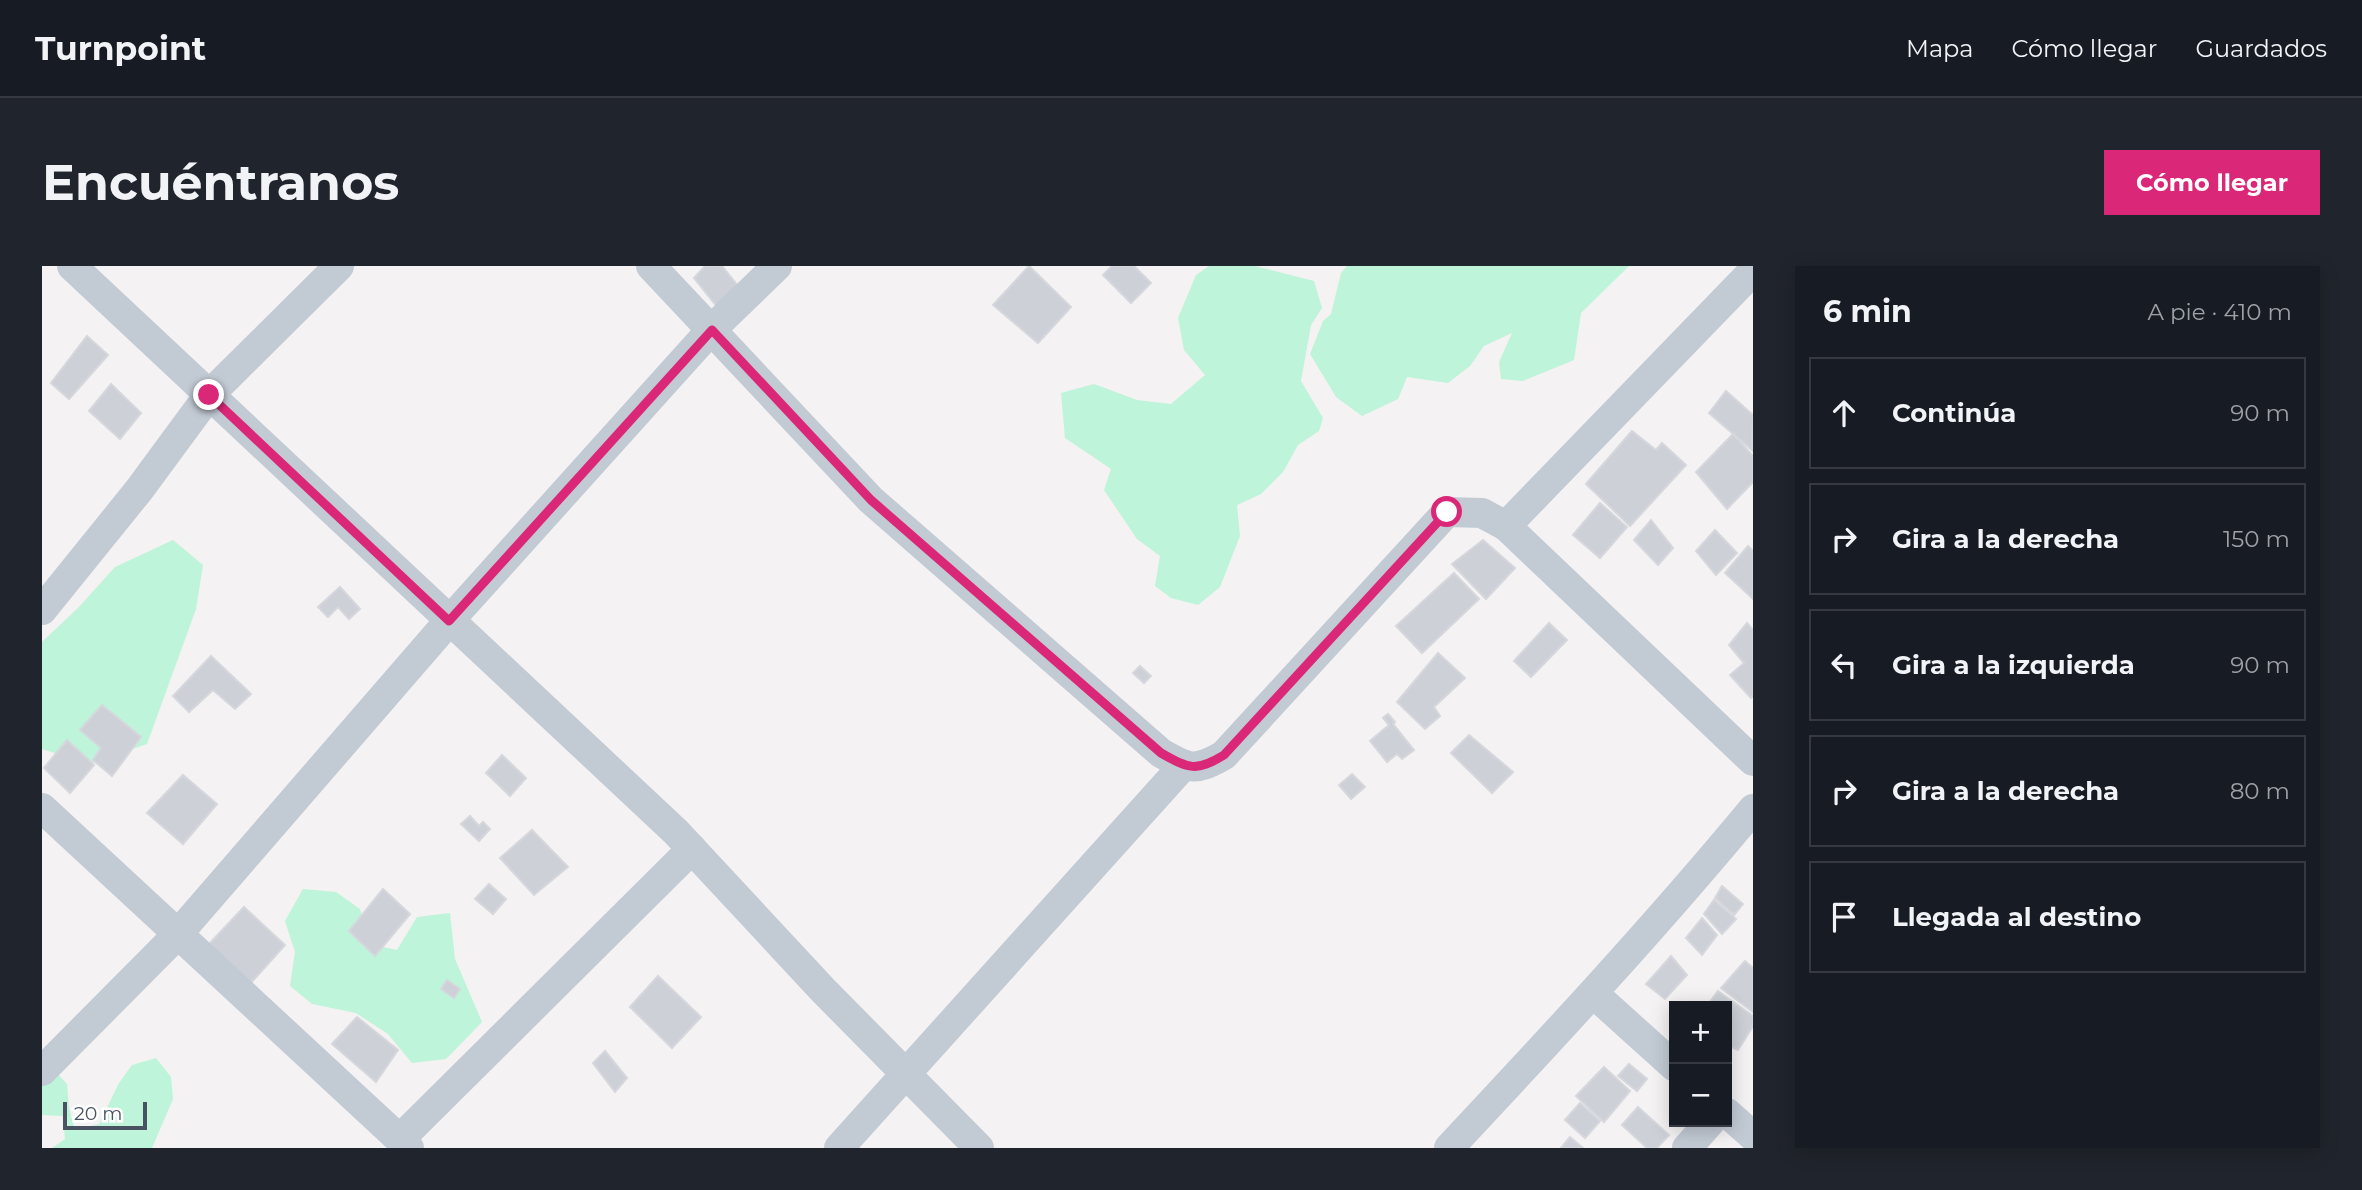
<!DOCTYPE html>
<html lang="es">
<head>
<meta charset="utf-8">
<style>
  body { margin:0; font-family:Montserrat,sans-serif; background:#20242c; color:#f1f3f6 }
  .controls { position:absolute; right:21px; bottom:21px; display:grid; overflow:hidden; border-radius:0px; box-shadow:0 4px 18px #0003 }
  .controls button { width:63px; height:63px; display:grid; place-items:center; padding:0; border:0; border-bottom:2px solid #363941; background:#171b24; color:#f1f3f6; font:35px sans-serif }
  .scale { position:absolute; left:21px; bottom:18px; width:84px; box-sizing:border-box; padding-left:7px; border:4px solid #485261; border-top:0; font-size:19px; line-height:24px; white-space:nowrap; color:#485261; -webkit-text-stroke:5px #fff; paint-order:stroke }
  .stop { position:absolute; width:21px; height:21px; margin:-16px; border:5px solid #db2777; border-radius:50%; background:#fff }
  .stop.end { background:#db2777; border-color:#fff; box-shadow:0 2px 7px #0008 }
  .list { margin:0; padding:0; list-style:none }
  h2 { display:flex; justify-content:space-between; align-items:center; height:91px; margin:0; padding:0 28px; font-size:30px }
  h2 small { font-size:23px; font-weight:400; color:#9ea1a6 }
  .list li { display:grid; grid-template-columns:46px 1fr auto; gap:21px; align-items:center; box-sizing:border-box; height:112px; margin:0 14px 14px; padding:0 14px; border:2px solid #363941; border-radius:0px }
  .list b { display:block; font-size:26px; white-space:nowrap }
  .list em { font-size:23px; font-style:normal; color:#9ea1a6 }
  .icon { flex:none; width:38px; height:38px; fill:none; stroke:currentColor; stroke-width:2; stroke-linecap:round; stroke-linejoin:round }
  .map { position:relative; flex:none; width:1711px; height:882px; overflow:hidden; border-radius:0px }
  header { display:flex; align-items:center; gap:42px; box-sizing:border-box; height:98px; padding:0 35px; background:#171b24; border-bottom:2px solid #363941 }
  header strong { font-size:33px }
  nav { display:flex; gap:38px; margin-inline-start:auto; font-size:24px }
  .intro { display:flex; align-items:center; justify-content:space-between; box-sizing:border-box; height:168px; padding:0 42px }
  h1 { margin:0; font-size:49px }
  .button { padding:18px 32px; border-radius:0px; background:#db2777; color:#fff; font-size:24px; font-weight:700 }
  main { display:flex; gap:42px; padding:0 42px }
  aside { flex:1; background:#171b24; border-radius:0px; box-shadow:0 4px 18px #0003 }
  .map>svg:first-child { display:block }
</style>
</head>
<body>
<header>
<strong>Turnpoint</strong>
<nav><a>Mapa</a><a>Cómo llegar</a><a>Guardados</a></nav>
</header>
<div class="intro"><h1>Encuéntranos</h1><a class="button">Cómo llegar</a></div>
<main>
<div class="map">
<svg width="1711" height="882" viewBox="0 0 1711 882">
  <rect width="100%" height="100%" fill="#f4f2f2"/>
  <!-- green -->
  <g fill="#bef4d9">
    <polygon points="1167,0 1213,0 1272,15 1280,42 1269,59 1259,115 1281,152 1277,165 1256,179 1241,206 1219,228 1195,239 1198,270 1178,321 1156,339 1129,332 1113,320 1118,290 1095,273 1062,224 1069,203 1023,172 1019,127 1052,118 1095,134 1129,138 1163,109 1142,84 1136,52 1154,9"/>
    <polygon points="1305,0 1587,0 1539,47 1532,94 1481,115 1459,113 1457,96 1470,67 1442,80 1428,100 1406,117 1365,111 1356,133 1320,150 1294,131 1268,88 1281,55 1289,48 1299,7"/>
    <polygon points="131,274 161,299 154,343 105,478 47,498 0,483 0,376 37,341 73,301"/>
    <polygon points="261,623 294,626 318,643 328,678 355,684 375,651 408,647 413,693 440,756 404,793 370,797 346,768 314,747 270,738 248,720 253,686 243,655"/>
    <polygon points="0,791 25,818 27,841 33,864 57,858 77,817 90,799 114,792 129,811 131,833 110,882 10,882 23,873 21,850 0,849"/>
  </g>
  <!-- building -->
  <g fill="#cdd0d6" stroke="#d5d7dd" stroke-width="2">
    <polygon points="663,0 680,0 696,20 676,42 652,12"/>
    <polygon points="987,0 1029,41 996,77 951,39"/>
    <polygon points="1070,0 1092,0 1109,17 1089,37 1061,9"/>
    <polygon points="45,70 66,89 27,133 9,117"/>
    <polygon points="69,118 99,147 78,173 47,145"/>
    <polygon points="1684,125 1711,149 1710,184 1667,147"/>
    <polygon points="1590,165 1614,184 1620,177 1644,199 1588,260 1544,218"/>
    <polygon points="1691,168 1711,190 1711,216 1685,243 1654,206"/>
    <polygon points="1558,237 1585,261 1558,292 1531,269"/>
    <polygon points="1609,254 1631,282 1616,299 1592,274"/>
    <polygon points="1673,264 1695,287 1674,309 1654,285"/>
    <polygon points="1441,274 1473,302 1444,333 1410,298"/>
    <polygon points="1706,280 1711,285 1711,333 1683,307"/>
    <polygon points="1412,307 1437,333 1380,387 1354,360"/>
    <polygon points="298,321 318,343 307,353 296,341 286,351 276,341"/>
    <polygon points="1507,357 1525,374 1489,411 1472,395"/>
    <polygon points="1705,357 1711,364 1711,430 1709,432 1688,409 1702,397 1687,379"/>
    <polygon points="1396,387 1423,412 1392,441 1398,450 1383,463 1355,436"/>
    <polygon points="169,390 209,428 193,443 171,424 147,446 131,430"/>
    <polygon points="1098,400 1109,410 1102,417 1091,407"/>
    <polygon points="60,439 99,471 70,510 51,494 59,482 38,464"/>
    <polygon points="1346,448 1353,456 1351,458 1372,484 1360,493 1355,488 1345,496 1328,475 1347,459 1341,452"/>
    <polygon points="1427,469 1471,506 1450,527 1409,487"/>
    <polygon points="25,474 52,499 28,527 2,502"/>
    <polygon points="460,489 484,512 468,530 444,507"/>
    <polygon points="1310,508 1323,521 1309,533 1297,519"/>
    <polygon points="141,509 175,538 141,578 105,547"/>
    <polygon points="428,550 437,560 441,556 448,563 437,575 419,558"/>
    <polygon points="490,564 526,601 492,629 458,592"/>
    <polygon points="447,618 464,633 451,648 433,633"/>
    <polygon points="1680,620 1701,638 1692,649 1673,632"/>
    <polygon points="341,623 368,648 333,690 307,665"/>
    <polygon points="1672,634 1694,653 1680,668 1662,648"/>
    <polygon points="202,641 243,679 208,718 166,679"/>
    <polygon points="1660,652 1675,669 1660,689 1644,672"/>
    <polygon points="1629,690 1645,709 1623,733 1604,718"/>
    <polygon points="1703,695 1711,702 1711,746 1679,722"/>
    <polygon points="616,710 659,751 630,782 588,741"/>
    <polygon points="405,714 418,723 412,732 399,723"/>
    <polygon points="1676,725 1711,750 1711,760 1696,784 1685,779 1685,740 1665,740"/>
    <polygon points="315,751 356,784 334,816 290,778"/>
    <polygon points="563,785 585,812 573,826 551,797"/>
    <polygon points="1587,798 1605,813 1595,825 1576,810"/>
    <polygon points="1562,801 1588,825 1562,856 1534,830"/>
    <polygon points="1538,837 1558,855 1543,872 1523,854"/>
    <polygon points="1596,841 1627,869 1615,882 1605,882 1580,859"/>
    <polygon points="1528,871 1541,882 1519,882"/>
  </g>
  <g fill="none" stroke-linecap="round" stroke-linejoin="round">
    <!-- minor -->
    <g stroke="#c2cad4" stroke-width="30">
      <polyline points="30,0 634,566 781,724 937,882"/>
      <path d="M 609,0 L 829,234 L 1119,487 C 1147,503 1153,506 1182,489 L 1405,246 L 1440,247 L 1464,260 L 1711,495"/>
      <polyline points="1464,260 1711,5"/>
      <polyline points="0,344 97,224 167,129 297,0"/>
      <polyline points="0,542 367,882"/>
      <polyline points="1552,728 1632,800"/>
      <polyline points="0,805 135,669 407,355 670,63 735,0"/>
      <polyline points="1685,847 1711,870"/>
      <polyline points="358,873 650,583"/>
      <polyline points="797,882 1141,500"/>
      <path d="M 1407,882 C 1511,771 1614,660 1711,543"/>
      <polyline points="1645,882 1668,856"/>
    </g>
  </g>
  <g fill="none" stroke-linecap="round" stroke-linejoin="round">
    <!-- route -->
    <path stroke="#db2777" stroke-width="9" d="M 167,129 L 407,355 L 670,64 L 829,234 L 1119,487 C 1147,503 1154,506 1182,489 L 1405,246"/>
  </g>
</svg>
<div class="controls">
<button>+</button>
<button>−</button>
</div>
<div class="scale">20 m</div>
<div class="stop" style="left:1405px;top:246px"></div>
<div class="stop end" style="left:167px;top:129px"></div>
</div>
<aside>
<h2>6 min<small>A pie · 410 m</small></h2>
<ul class="list">
<li><svg class="icon" aria-label="ahead" viewBox="0 0 24 24"><path d="M12 20V5M6 11l6-6 6 6"/></svg><div><b>Continúa</b></div><em>90 m</em></li>
<li><svg class="icon" aria-label="right" viewBox="0 0 24 24"><path d="M7 20v-9h11M14 6l5 5-5 5"/></svg><div><b>Gira a la derecha</b></div><em>150 m</em></li>
<li><svg class="icon" aria-label="left" viewBox="0 0 24 24"><path d="M17 20v-9H6M10 6l-5 5 5 5"/></svg><div><b>Gira a la izquierda</b></div><em>90 m</em></li>
<li><svg class="icon" aria-label="right" viewBox="0 0 24 24"><path d="M7 20v-9h11M14 6l5 5-5 5"/></svg><div><b>Gira a la derecha</b></div><em>80 m</em></li>
<li><svg class="icon" aria-label="arrive" viewBox="0 0 24 24"><path d="M6 21V4h12l-3 4 3 4H6"/></svg><div><b>Llegada al destino</b></div></li>
</ul>
</aside>
</main>
</body>
</html>
